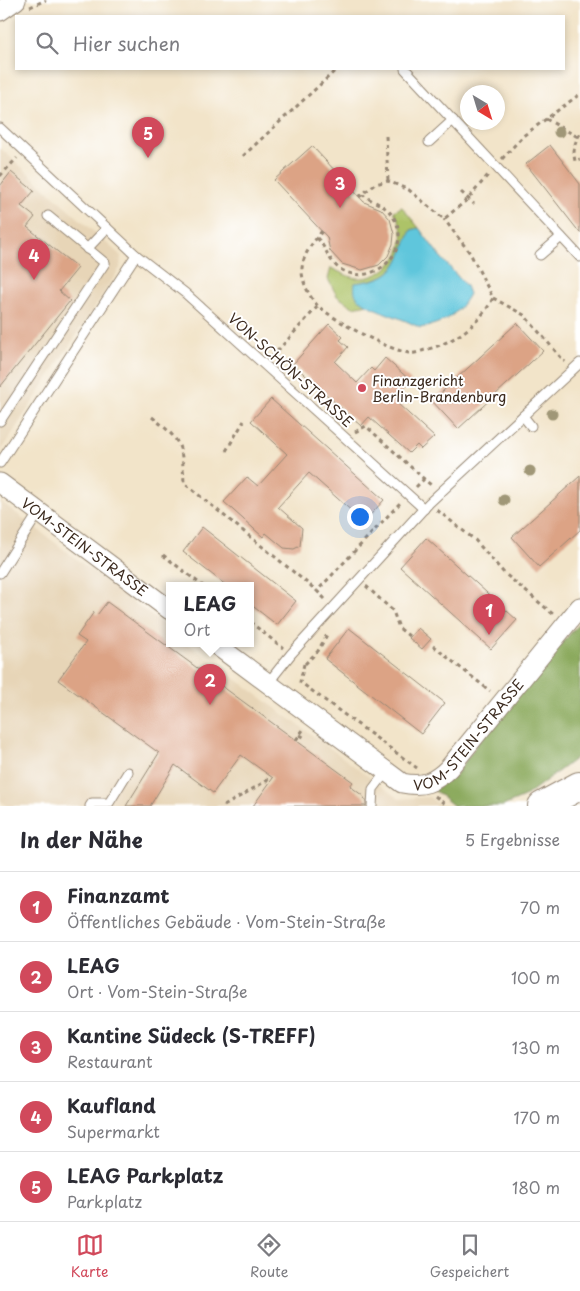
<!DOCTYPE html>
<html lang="de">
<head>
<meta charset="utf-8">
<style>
  body { margin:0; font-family:"Playpen Sans",sans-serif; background:#f2f2f3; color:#2b2b33 }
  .compass { position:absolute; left:460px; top:85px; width:45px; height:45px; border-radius:50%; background:#fff; box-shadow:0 2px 8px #0003; rotate:142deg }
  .you { position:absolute; left:359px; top:516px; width:18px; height:18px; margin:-12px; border:4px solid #fff; border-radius:50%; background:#1a73e8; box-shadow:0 0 0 8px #1a73e833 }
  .badge { display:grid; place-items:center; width:32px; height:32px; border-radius:50%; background:#d1495b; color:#fff; font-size:16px; font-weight:700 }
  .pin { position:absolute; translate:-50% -41px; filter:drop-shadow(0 1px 2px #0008) }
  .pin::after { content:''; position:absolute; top:26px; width:18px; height:15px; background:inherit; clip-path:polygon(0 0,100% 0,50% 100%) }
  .popup { position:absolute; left:166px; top:582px; width:88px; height:65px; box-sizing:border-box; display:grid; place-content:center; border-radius:0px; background:#fff; filter:drop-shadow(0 1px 4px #0005); font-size:16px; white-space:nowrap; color:#7c7c81 }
  .popup b { font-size:19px; color:#2b2b33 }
  .popup::after { content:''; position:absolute; left:50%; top:100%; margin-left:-10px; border:10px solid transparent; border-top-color:#fff }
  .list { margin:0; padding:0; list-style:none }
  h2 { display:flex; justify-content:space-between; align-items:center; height:65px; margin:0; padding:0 20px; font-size:21px }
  h2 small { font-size:16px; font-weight:400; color:#7c7c81 }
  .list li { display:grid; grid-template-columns:32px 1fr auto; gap:15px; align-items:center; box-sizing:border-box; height:70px; padding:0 20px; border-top:1px solid #e1e1e2 }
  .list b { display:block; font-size:19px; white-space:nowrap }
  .list p { margin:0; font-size:16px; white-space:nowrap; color:#7c7c81 }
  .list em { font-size:16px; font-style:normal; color:#7c7c81 }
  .icon { flex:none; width:28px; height:28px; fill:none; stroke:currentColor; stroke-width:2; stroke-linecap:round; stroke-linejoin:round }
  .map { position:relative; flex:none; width:580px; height:806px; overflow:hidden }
  .search { position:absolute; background:#fff; box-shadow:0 2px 8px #0003; left:15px; right:15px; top:15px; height:55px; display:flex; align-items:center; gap:12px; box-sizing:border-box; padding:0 18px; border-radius:0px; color:#7c7c81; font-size:19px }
  .sheet { height:415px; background:#fff }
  nav { display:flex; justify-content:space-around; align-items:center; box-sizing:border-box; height:70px; border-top:1px solid #e1e1e2; background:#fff; font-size:14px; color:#7c7c81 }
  nav a { display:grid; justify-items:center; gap:2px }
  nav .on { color:#d1495b }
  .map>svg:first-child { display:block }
</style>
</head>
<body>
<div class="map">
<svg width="580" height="806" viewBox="0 0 580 806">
  <rect width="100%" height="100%" fill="#fff"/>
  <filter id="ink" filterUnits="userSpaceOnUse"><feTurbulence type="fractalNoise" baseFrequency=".02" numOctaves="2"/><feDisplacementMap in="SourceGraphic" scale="10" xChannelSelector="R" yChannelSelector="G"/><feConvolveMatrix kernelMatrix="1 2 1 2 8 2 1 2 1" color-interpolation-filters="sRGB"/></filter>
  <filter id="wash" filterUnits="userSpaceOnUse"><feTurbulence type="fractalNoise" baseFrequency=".0096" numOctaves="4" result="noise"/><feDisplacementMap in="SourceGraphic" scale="20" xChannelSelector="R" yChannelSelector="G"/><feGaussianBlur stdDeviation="1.12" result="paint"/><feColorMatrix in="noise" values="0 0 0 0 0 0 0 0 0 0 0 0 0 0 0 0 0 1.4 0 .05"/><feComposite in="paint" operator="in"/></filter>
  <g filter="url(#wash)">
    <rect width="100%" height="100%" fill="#f2e4c9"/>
    <!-- built -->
    <g fill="#e7d5b7">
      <polygon points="0,148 121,256 120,268 0,452"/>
      <polygon points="0,501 170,630 170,644 188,644 399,799 429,797 441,806 7,806 0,800"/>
    </g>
    <!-- green -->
    <path fill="#adc367" stroke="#747642" d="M 402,207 L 419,228 L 411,230 C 396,266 398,277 355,283 L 359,299 L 368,304 L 353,307 L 337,296 L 328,279 L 331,268 C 338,271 348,277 356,278 C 378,280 400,262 402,240 C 404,229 398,220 394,211 Z"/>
    <!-- forest -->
    <polygon fill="#8aa95c" stroke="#626a3d" points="580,622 580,755 524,797 503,806 454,806 434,790 456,775 479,741"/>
    <!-- water -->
    <path fill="#5fc6dc" stroke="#4d787d" d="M 419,228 L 439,255 L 466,286 L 469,294 C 457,316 444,323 420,328 C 402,317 376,312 360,300 C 354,296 354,289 355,283 C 398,278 396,265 411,230 Z"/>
    <g id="blocks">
      <!-- building -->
      <g fill="#dca385">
        <polygon points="550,145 580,184 580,233 526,164"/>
        <polygon points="312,146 364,202 381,209 390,219 394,234 393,244 388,256 379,265 362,270 342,264 330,251 327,237 274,180"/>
        <polygon points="11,172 34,191 21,206 35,217 27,227 78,268 59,291 70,301 0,387 0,186"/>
        <polygon points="517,323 543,351 458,429 432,401"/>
        <polygon points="329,324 343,337 340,340 348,347 335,362 357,383 371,368 374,371 385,358 411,381 399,394 403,397 397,403 434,437 421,449 417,445 409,453 369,417 361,426 293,364"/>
        <polygon points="271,399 384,500 364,522 309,473 278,507 302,528 300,546 294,549 284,548 266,533 263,537 224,502 247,477 258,486 287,454 251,421"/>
        <polygon points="580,476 580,530 539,567 512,537"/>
        <polygon points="202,527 296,601 277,625 250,604 250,586 227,586 183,552"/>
        <polygon points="426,538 517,620 491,649 400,567"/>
        <polygon points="107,602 353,782 350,786 363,796 366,801 366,806 253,806 273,778 241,755 213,793 175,765 150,806 126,806 159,753 58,680 86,642 77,636 94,612 97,615"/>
        <polygon points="349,628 445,703 421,734 325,659"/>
        <polygon points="418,628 431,639 422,649 409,638"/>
      </g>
    </g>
  </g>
  <g filter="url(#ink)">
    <use href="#blocks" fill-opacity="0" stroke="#968774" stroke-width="1"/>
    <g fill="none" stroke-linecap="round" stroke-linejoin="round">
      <defs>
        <g id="service">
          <polyline points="405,69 580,257"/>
          <polyline points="0,128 136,255 185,293 424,509"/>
          <polyline points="429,142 453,120"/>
          <polyline points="87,249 107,228"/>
          <polyline points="540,255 561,237"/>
          <polyline points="523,416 531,426"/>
          <polyline points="0,421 105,263 48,216"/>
          <polyline points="0,463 136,255"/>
          <polyline points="0,573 39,512"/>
          <polyline points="268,683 291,654 429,503 580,363"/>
          <polyline points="90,806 92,803 109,803 128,772"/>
          <polyline points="372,806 373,789 386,772"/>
        </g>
        <g id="minor">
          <polyline points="0,11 16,0"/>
          <path id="s1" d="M 0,483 L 170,610"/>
          <path id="s2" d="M 215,644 L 402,783 C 423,787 434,783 449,768 L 580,607"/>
        </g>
        <polyline id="primary" points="542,806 579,786"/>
      </defs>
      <!-- service casing -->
      <use href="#service" stroke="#968774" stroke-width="11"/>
      <!-- minor casing -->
      <use href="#minor" stroke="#968774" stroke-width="21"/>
      <!-- primary casing -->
      <use href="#primary" stroke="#968774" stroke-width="30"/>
      <!-- path -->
      <g stroke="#968774" stroke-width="3" stroke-dasharray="4 4" stroke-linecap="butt">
        <polyline points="30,7 46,0"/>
        <polyline points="546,119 578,137"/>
        <path d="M 580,134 C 574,142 573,152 575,161 L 580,159"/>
        <polyline points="386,136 388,181"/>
        <polyline points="243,156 337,69"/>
        <polyline points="502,159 523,136 580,94"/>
        <polyline points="0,176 17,158"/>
        <polyline points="461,192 474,204"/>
        <polyline points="359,197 375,184 388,181 409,190 444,219 468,199 488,175"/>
        <path d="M 322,231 C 313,243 304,252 302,268 C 301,280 309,297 318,306 C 334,320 389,351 410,353 C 415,354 421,351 425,350 C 455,342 479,325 493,298 L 470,253 L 444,219"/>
        <path d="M 317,238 C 326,247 329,262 340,269 C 374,290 416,248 392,215 C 385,205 373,202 363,195"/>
        <polyline points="493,298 524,315 565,362"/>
        <polyline points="272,357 318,306"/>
        <path d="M 152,417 C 182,441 182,445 184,483 L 317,591"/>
        <polyline points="355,432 366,426 424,479"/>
        <polyline points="226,451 244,421"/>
        <polyline points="416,487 424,479 432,486"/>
        <polyline points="437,510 475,540 504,573 553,614"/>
        <polyline points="163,555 203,586"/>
        <polyline points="366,586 393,611 399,628 409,636"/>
        <polyline points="325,599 317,591 401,502"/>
        <polyline points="250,622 283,648"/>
        <polyline points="433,646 490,691"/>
        <polyline points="304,664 300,682 417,768"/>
        <polyline points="305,664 318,651 328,633"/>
        <polyline points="300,735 305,738"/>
        <polyline points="296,740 303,730"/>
        <polyline points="435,796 447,806"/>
        <polyline points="224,806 266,781 270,776"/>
      </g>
      <!-- service -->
      <use href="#service" stroke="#fff" stroke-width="9"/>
      <!-- minor -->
      <use href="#minor" stroke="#fff" stroke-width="19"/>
      <!-- primary -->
      <use href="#primary" stroke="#fff" stroke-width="28"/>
    </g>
    <!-- trees -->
    <g fill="#a09777">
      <circle cx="559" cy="132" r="5.5"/>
      <circle cx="552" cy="414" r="5.5"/>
      <circle cx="530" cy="471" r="5.5"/>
      <circle cx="504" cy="500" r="5.5"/>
    </g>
  </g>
  <!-- markers -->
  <circle fill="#d1495b" stroke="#fff" stroke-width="2" cx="362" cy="388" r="5"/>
  <g text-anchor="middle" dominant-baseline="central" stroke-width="4" stroke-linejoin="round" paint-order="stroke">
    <!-- street labels -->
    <g font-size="14" fill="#3b2a1e" stroke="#fff">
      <text transform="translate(291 370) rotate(42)">VON-SCHÖN-STRASSE</text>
      <text stroke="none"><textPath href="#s1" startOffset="106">VOM-STEIN-STRASSE</textPath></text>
      <text stroke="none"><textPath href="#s2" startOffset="321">VOM-STEIN-STRASSE</textPath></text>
    </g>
    <!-- poi labels -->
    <g font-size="14" fill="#3b2a1e" stroke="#fff" text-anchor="start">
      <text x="372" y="380">Finanzgericht<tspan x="372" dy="16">Berlin-Brandenburg</tspan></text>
    </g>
  </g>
</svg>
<svg class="compass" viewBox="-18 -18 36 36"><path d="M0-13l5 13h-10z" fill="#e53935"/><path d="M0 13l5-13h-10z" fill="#7c7c81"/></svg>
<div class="you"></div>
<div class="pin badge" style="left:489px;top:635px">1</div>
<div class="pin badge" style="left:210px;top:705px">2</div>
<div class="popup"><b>LEAG</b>Ort</div>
<div class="pin badge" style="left:340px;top:208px">3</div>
<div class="pin badge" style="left:34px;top:280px">4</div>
<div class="pin badge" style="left:148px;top:158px">5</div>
<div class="search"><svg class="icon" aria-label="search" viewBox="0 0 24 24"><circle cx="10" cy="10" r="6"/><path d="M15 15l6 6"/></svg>Hier suchen</div>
</div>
<section class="sheet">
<h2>In der Nähe<small>5 Ergebnisse</small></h2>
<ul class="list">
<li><span class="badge">1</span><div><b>Finanzamt</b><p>Öffentliches Gebäude · Vom-Stein-Straße</p></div><em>70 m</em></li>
<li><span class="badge">2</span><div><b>LEAG</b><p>Ort · Vom-Stein-Straße</p></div><em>100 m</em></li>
<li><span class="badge">3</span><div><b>Kantine Südeck (S-TREFF)</b><p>Restaurant</p></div><em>130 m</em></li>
<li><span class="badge">4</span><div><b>Kaufland</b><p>Supermarkt</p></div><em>170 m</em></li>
<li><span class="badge">5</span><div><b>LEAG Parkplatz</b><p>Parkplatz</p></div><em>180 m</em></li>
</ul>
</section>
<nav>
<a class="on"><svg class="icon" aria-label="map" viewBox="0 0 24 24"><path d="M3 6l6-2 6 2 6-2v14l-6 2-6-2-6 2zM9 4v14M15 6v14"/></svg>Karte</a>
<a><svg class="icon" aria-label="directions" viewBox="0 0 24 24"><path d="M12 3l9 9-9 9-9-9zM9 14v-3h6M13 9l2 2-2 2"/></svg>Route</a>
<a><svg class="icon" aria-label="saved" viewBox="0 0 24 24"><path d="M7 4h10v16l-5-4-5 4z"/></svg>Gespeichert</a>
</nav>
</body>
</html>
